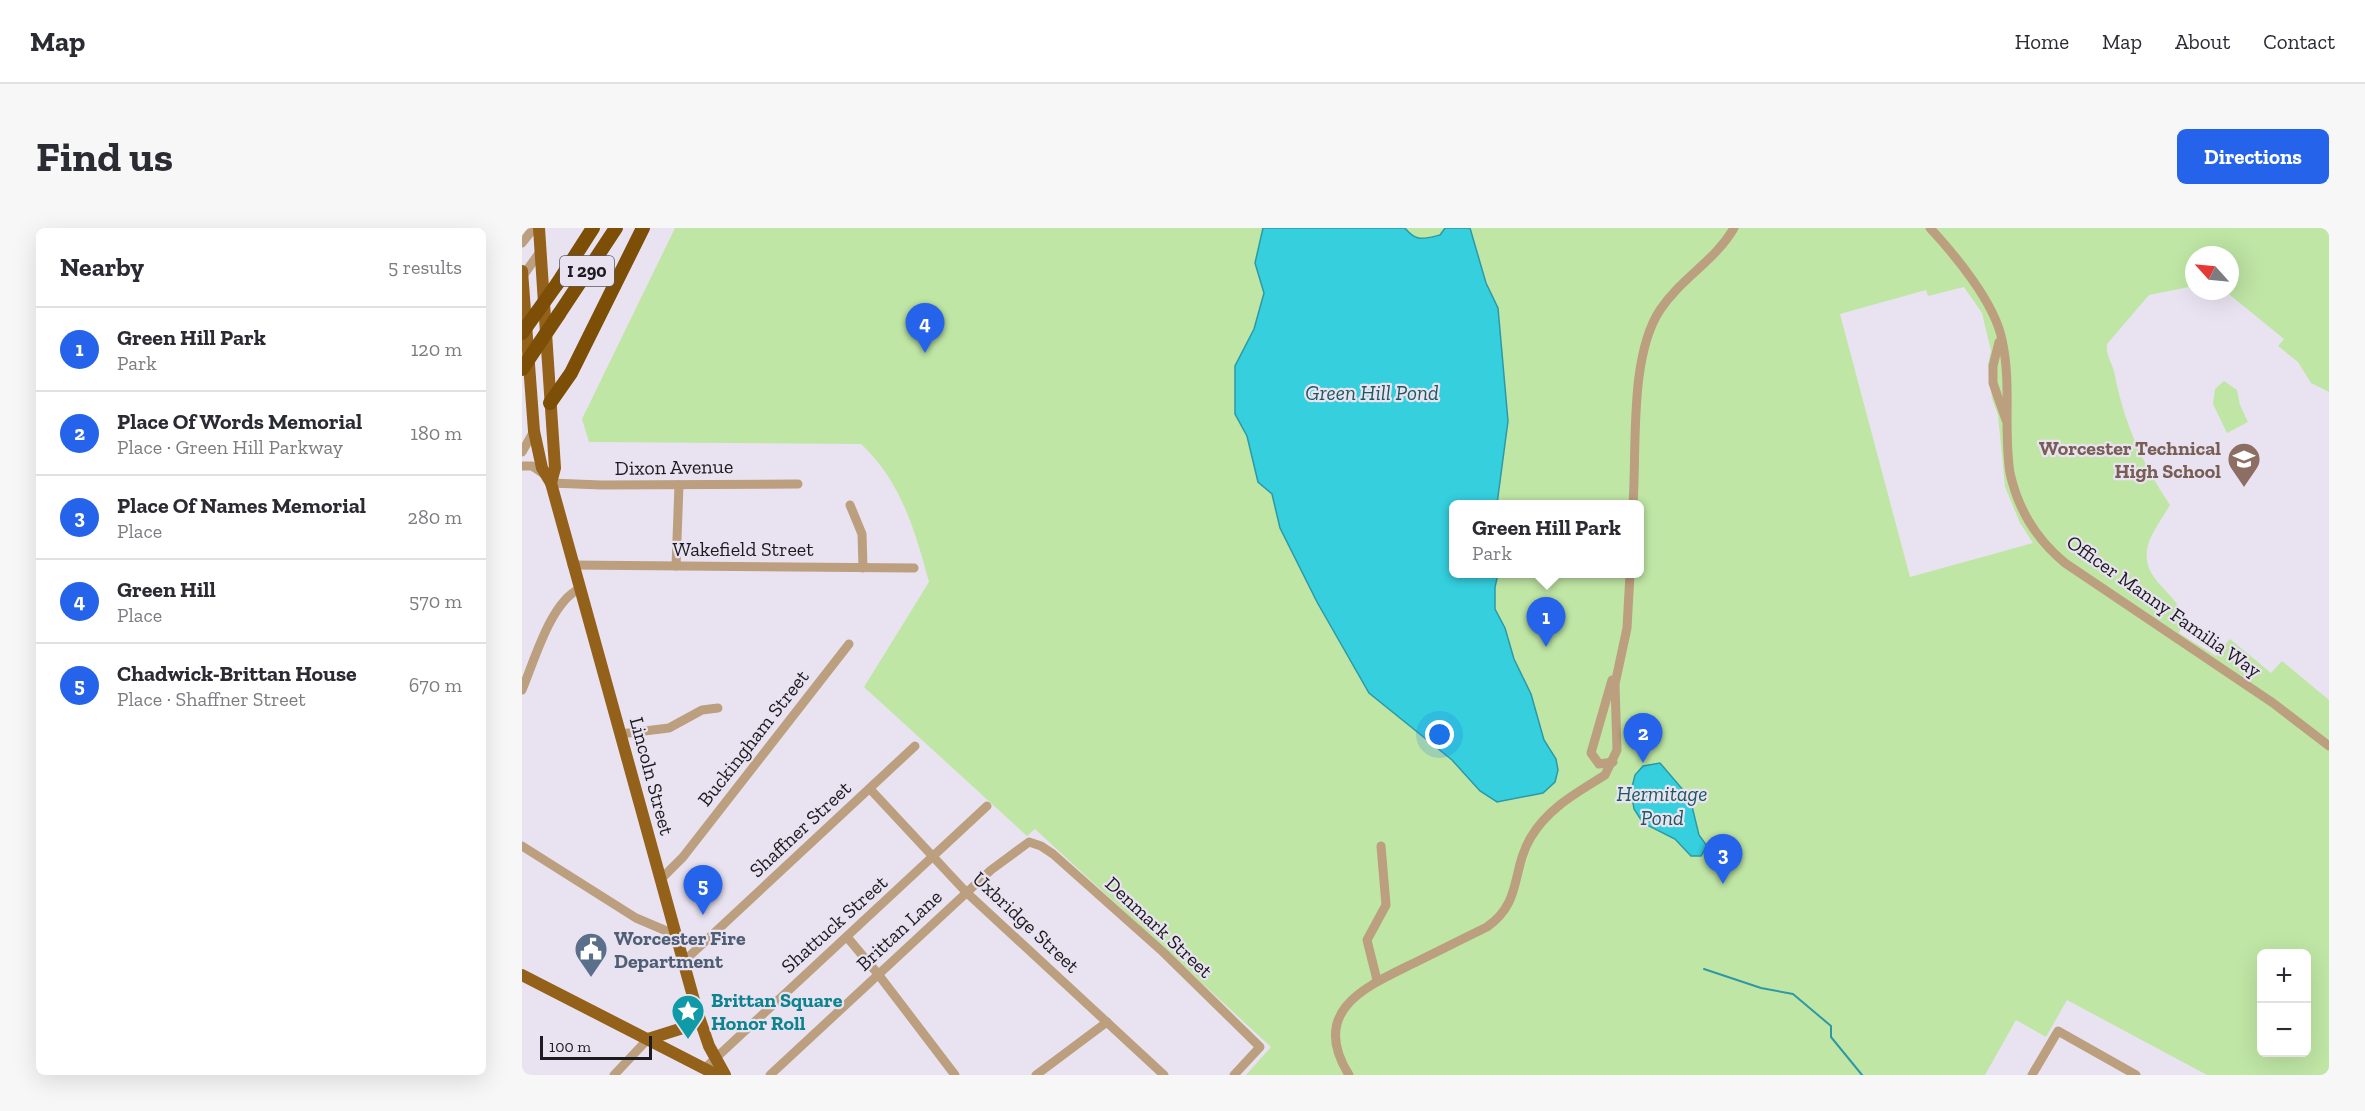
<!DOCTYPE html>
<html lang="en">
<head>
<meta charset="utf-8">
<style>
  body { margin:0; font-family:"Zilla Slab",serif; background:#f7f7f7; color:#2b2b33 }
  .controls { position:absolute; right:18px; bottom:18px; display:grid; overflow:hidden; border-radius:9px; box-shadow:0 6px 24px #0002 }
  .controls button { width:54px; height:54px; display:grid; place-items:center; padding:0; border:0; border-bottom:2px solid #e1e1e2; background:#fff; color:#2b2b33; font:30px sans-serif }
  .compass { position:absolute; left:1663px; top:18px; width:54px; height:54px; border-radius:50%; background:#fff; box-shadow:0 6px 24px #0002; rotate:297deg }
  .scale { position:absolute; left:18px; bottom:15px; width:112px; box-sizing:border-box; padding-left:6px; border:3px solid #1d1b1f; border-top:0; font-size:16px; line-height:21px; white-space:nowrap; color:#1d1b1f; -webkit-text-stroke:4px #e9e3f1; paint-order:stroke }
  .you { position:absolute; left:918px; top:507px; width:21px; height:21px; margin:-15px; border:4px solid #fff; border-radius:50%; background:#1a73e8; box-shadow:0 0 0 9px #1a73e833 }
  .badge { display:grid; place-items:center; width:39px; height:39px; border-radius:50%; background:#2563eb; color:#fff; font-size:20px; font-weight:700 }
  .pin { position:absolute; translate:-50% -50px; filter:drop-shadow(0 2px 3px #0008) }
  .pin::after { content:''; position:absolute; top:32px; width:21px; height:18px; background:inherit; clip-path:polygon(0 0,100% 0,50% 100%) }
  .popup { position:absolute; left:927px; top:272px; width:195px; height:78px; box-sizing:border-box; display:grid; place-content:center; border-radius:9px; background:#fff; filter:drop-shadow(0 2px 4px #0005); font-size:20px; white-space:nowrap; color:#7c7c81 }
  .popup b { font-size:22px; color:#2b2b33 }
  .popup::after { content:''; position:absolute; left:50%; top:100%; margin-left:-12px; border:12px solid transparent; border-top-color:#fff }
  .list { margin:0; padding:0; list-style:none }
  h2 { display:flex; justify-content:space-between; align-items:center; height:78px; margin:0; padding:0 24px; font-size:26px }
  h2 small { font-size:20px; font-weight:400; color:#7c7c81 }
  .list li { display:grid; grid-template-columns:39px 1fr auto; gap:18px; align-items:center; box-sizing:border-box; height:84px; padding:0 24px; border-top:2px solid #e1e1e2 }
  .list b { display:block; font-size:22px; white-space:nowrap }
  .list p { margin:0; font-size:20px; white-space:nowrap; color:#7c7c81 }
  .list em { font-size:20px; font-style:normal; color:#7c7c81 }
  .map { position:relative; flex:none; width:1807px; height:847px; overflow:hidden; border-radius:9px }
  header { display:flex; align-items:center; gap:36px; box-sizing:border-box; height:84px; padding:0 30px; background:#fff; border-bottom:2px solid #e1e1e2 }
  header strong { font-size:28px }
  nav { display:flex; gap:33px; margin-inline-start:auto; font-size:21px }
  .intro { display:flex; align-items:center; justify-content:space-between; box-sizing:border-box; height:144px; padding:0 36px }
  h1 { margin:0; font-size:42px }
  .button { padding:15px 27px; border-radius:9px; background:#2563eb; color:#fff; font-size:21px; font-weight:700 }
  main { display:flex; gap:36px; padding:0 36px }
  aside { flex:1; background:#fff; border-radius:9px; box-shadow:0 6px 24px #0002 }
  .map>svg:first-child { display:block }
</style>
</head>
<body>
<header>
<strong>Map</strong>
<nav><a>Home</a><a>Map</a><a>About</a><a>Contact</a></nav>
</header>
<div class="intro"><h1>Find us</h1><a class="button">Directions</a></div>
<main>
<aside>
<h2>Nearby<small>5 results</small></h2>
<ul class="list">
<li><span class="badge">1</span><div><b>Green Hill Park</b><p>Park</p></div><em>120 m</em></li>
<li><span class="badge">2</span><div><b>Place Of Words Memorial</b><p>Place · Green Hill Parkway</p></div><em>180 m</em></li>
<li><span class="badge">3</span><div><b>Place Of Names Memorial</b><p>Place</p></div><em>280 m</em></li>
<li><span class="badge">4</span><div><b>Green Hill</b><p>Place</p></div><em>570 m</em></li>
<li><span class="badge">5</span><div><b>Chadwick-Brittan House</b><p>Place · Shaffner Street</p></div><em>670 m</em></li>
</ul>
</aside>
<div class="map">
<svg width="1807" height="847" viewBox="0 0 1807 847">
  <rect width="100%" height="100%" fill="#e9e3f1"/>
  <!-- green -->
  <g fill="#bfe6a5" fill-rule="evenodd">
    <path d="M 153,0 L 1807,0 L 1807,164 L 1789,155 L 1776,134 L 1756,118 L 1762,111 L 1703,63 L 1708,63 L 1708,27 L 1672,27 L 1672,58 L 1627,67 L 1585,116 C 1584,128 1589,133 1592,143 C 1602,195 1619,233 1648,277 C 1641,289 1632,301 1627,314 C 1612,359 1674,366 1657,405 L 1694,428 L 1708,411 L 1749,445 L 1760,433 L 1807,472 L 1807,847 L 1685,847 L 1545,772 L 1524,809 L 1494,792 L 1463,847 L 724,847 L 749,819 L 513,601 L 505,608 L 342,459 L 407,354 C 393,303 379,253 339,216 L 67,214 L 60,191 ZM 1442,59 L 1460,85 L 1469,123 L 1466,136 L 1470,171 L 1476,187 L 1483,259 L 1498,295 L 1511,315 L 1388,349 L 1318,86 L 1404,62 L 1406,68 ZM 931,276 L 1117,276 L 1117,346 L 931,346 ZM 1740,726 L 1784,726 L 1784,824 L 1740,824 Z"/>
    <polygon points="1702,153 1715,162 1718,177 1726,194 1705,205 1691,176 1693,161"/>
  </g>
  <!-- water -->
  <g fill="#35cfde" stroke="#2e99a5" stroke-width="1.5">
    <path d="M 741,0 L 883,0 C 894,14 902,11 918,7 L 923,0 L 948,0 L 964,55 L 976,80 L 986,193 L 975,276 L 931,276 L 931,346 L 976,346 L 973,359 L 973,381 L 983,400 L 992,431 L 1009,466 L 1022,512 L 1034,531 L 1036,542 L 1033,554 L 1021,565 L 975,574 L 958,563 L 930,532 L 847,465 L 795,374 L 758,300 L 750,266 L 736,254 L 725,208 L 713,186 L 713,138 L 732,101 L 742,65 L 733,35 Z"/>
    <polygon points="1138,535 1168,570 1177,607 1185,618 1179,628 1169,628 1153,611 1121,595 1112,581 1109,563 1113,547 1121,538"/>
  </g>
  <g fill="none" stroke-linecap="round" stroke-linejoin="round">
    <!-- stream -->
    <polyline stroke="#2e99a5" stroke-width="2" points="1182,741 1239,760 1271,766 1309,798 1309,809 1340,847"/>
    <!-- minor -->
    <g stroke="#bb9f7f" stroke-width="9">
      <path d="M 1408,0 C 1433,27 1473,75 1480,112 C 1490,156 1481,201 1488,245 C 1496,281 1515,312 1543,335 L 1751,475 L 1807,518"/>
      <polyline points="0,15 12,0"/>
      <polyline points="0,49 18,24"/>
      <polyline points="1477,114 1471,138 1471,155 1484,192"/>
      <polyline points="0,224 12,203"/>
      <polyline points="0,238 10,238 22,246"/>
      <polyline points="29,255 79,257 276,256"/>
      <path d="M 1111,276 C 1115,221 1107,129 1138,82 C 1159,50 1193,33 1212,0"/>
      <polyline points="328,277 340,306 341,340"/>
      <polyline points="50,337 392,340"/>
      <polyline points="154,338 157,257"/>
      <polyline points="1090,452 1069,525 1077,536 1091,534"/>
      <path d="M 0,462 C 12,434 28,375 57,361"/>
      <polyline points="98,506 147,500 180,482 196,480"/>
      <polyline points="348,561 444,664 642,847"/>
      <polyline points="0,618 114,690 154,707"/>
      <polyline points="138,652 161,629 327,416"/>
      <polyline points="325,709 356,746 433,847"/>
      <polyline points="161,734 393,518"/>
      <polyline points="855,752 845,712 864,677 859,618"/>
      <polyline points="183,840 465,578"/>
      <polyline points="92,847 126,811"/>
      <polyline points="248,847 469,642 507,614 519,618 531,626 641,724 738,819 712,847"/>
      <polyline points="514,847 585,794"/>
      <path d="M 827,847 C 787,783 843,759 890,736 C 915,724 940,711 965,699 C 1001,674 989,642 1009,609 C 1027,579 1055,565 1083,547 L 1095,522 L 1093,456 L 1105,400 L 1108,346"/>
      <polyline points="1510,847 1536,803 1614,847"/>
    </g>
    <!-- major -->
    <g stroke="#94611b" stroke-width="12">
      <polyline points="17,0 33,240 29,255"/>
      <polyline points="0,43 12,203 20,240 29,255 175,783 187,818 203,847"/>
      <polyline points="0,747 195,847"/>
      <polyline points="126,811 161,800 175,783"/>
    </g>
    <!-- highway -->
    <g stroke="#7c4e06" stroke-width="14">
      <polyline points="35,56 71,0"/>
      <polyline points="37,86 94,0"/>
      <polyline points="28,175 49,145 121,0"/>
    </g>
    <!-- highway-bridge -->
    <g stroke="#7c4e06" stroke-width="14">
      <polyline points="0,105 35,56"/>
      <polyline points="0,141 37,86"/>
    </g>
  </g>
  <!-- icons -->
  <defs>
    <symbol id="school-pin" viewBox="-11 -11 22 30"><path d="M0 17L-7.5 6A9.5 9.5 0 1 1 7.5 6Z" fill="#8d6e63" stroke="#e9e3f1"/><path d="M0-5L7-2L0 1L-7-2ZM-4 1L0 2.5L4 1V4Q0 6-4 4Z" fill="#fff"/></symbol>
    <symbol id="civic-pin" viewBox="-11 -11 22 30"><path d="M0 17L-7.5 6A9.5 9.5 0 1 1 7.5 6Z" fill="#5c6f8a" stroke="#e9e3f1"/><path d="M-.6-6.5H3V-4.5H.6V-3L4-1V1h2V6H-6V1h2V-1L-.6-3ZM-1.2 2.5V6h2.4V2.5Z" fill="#fff"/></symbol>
    <symbol id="sight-pin" viewBox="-11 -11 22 30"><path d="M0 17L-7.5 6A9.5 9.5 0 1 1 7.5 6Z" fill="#0f9aa8" stroke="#e9e3f1"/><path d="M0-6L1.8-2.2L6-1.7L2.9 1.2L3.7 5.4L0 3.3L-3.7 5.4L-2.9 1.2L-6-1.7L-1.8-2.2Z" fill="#fff"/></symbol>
  </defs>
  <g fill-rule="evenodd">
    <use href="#school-pin" x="1703" y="212" width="38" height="52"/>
    <use href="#civic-pin" x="50" y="702" width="38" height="52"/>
    <use href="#sight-pin" x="147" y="764" width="38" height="52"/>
  </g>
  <g text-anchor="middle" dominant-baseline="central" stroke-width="4.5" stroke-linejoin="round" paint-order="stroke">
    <!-- shield labels -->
    <rect fill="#e9e3f1" stroke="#5a575e" stroke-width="1.5" x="38" y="28" width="54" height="30" rx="4.5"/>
    <g font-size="18" font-weight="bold" fill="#1d1b1f">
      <text x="65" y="43">I 290</text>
    </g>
    <!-- education labels -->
    <g font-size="20" font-weight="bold" fill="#785e54" stroke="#e9e3f1" text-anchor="end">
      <text x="1699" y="220">Worcester Technical<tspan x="1699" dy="23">High School</tspan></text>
    </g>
    <!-- street labels -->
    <g font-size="20" fill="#1d1b1f" stroke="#e9e3f1">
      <text transform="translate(152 239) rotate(-1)">Dixon Avenue</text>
      <text x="221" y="321">Wakefield Street</text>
      <text transform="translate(1642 378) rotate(35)">Officer Manny Familia Way</text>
      <text transform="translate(231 510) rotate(-52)">Buckingham Street</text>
      <text transform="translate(130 548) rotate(75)">Lincoln Street</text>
      <text transform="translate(278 601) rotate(-43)">Shaffner Street</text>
      <text transform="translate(504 694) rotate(43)">Uxbridge Street</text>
      <text transform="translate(312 696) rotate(-42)">Shattuck Street</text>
      <text transform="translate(637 699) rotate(43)">Denmark Street</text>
      <text transform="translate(377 702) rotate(-43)">Brittan Lane</text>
    </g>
    <!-- service labels -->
    <g font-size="20" font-weight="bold" fill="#4e5e75" stroke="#e9e3f1" text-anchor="start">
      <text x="92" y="710">Worcester Fire<tspan x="92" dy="23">Department</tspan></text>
    </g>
    <!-- culture labels -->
    <g font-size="20" font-weight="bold" fill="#0d838f" stroke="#e9e3f1" text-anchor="start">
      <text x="189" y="772">Brittan Square<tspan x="189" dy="23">Honor Roll</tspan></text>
    </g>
    <!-- water labels -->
    <g font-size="21" font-style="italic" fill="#1c595f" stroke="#e9e3f1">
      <text x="850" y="164">Green Hill Pond</text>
      <text x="1140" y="565">Hermitage<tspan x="1140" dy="24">Pond</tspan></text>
    </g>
  </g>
</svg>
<div class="controls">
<button>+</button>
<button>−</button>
</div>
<svg class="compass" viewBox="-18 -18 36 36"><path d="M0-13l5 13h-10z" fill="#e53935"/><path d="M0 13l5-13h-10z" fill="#7c7c81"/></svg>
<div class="scale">100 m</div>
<div class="you"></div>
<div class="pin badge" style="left:1024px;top:419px">1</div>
<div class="popup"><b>Green Hill Park</b>Park</div>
<div class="pin badge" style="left:1121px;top:535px">2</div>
<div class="pin badge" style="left:1201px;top:656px">3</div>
<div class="pin badge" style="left:403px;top:125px">4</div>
<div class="pin badge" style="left:181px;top:687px">5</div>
</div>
</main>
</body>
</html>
